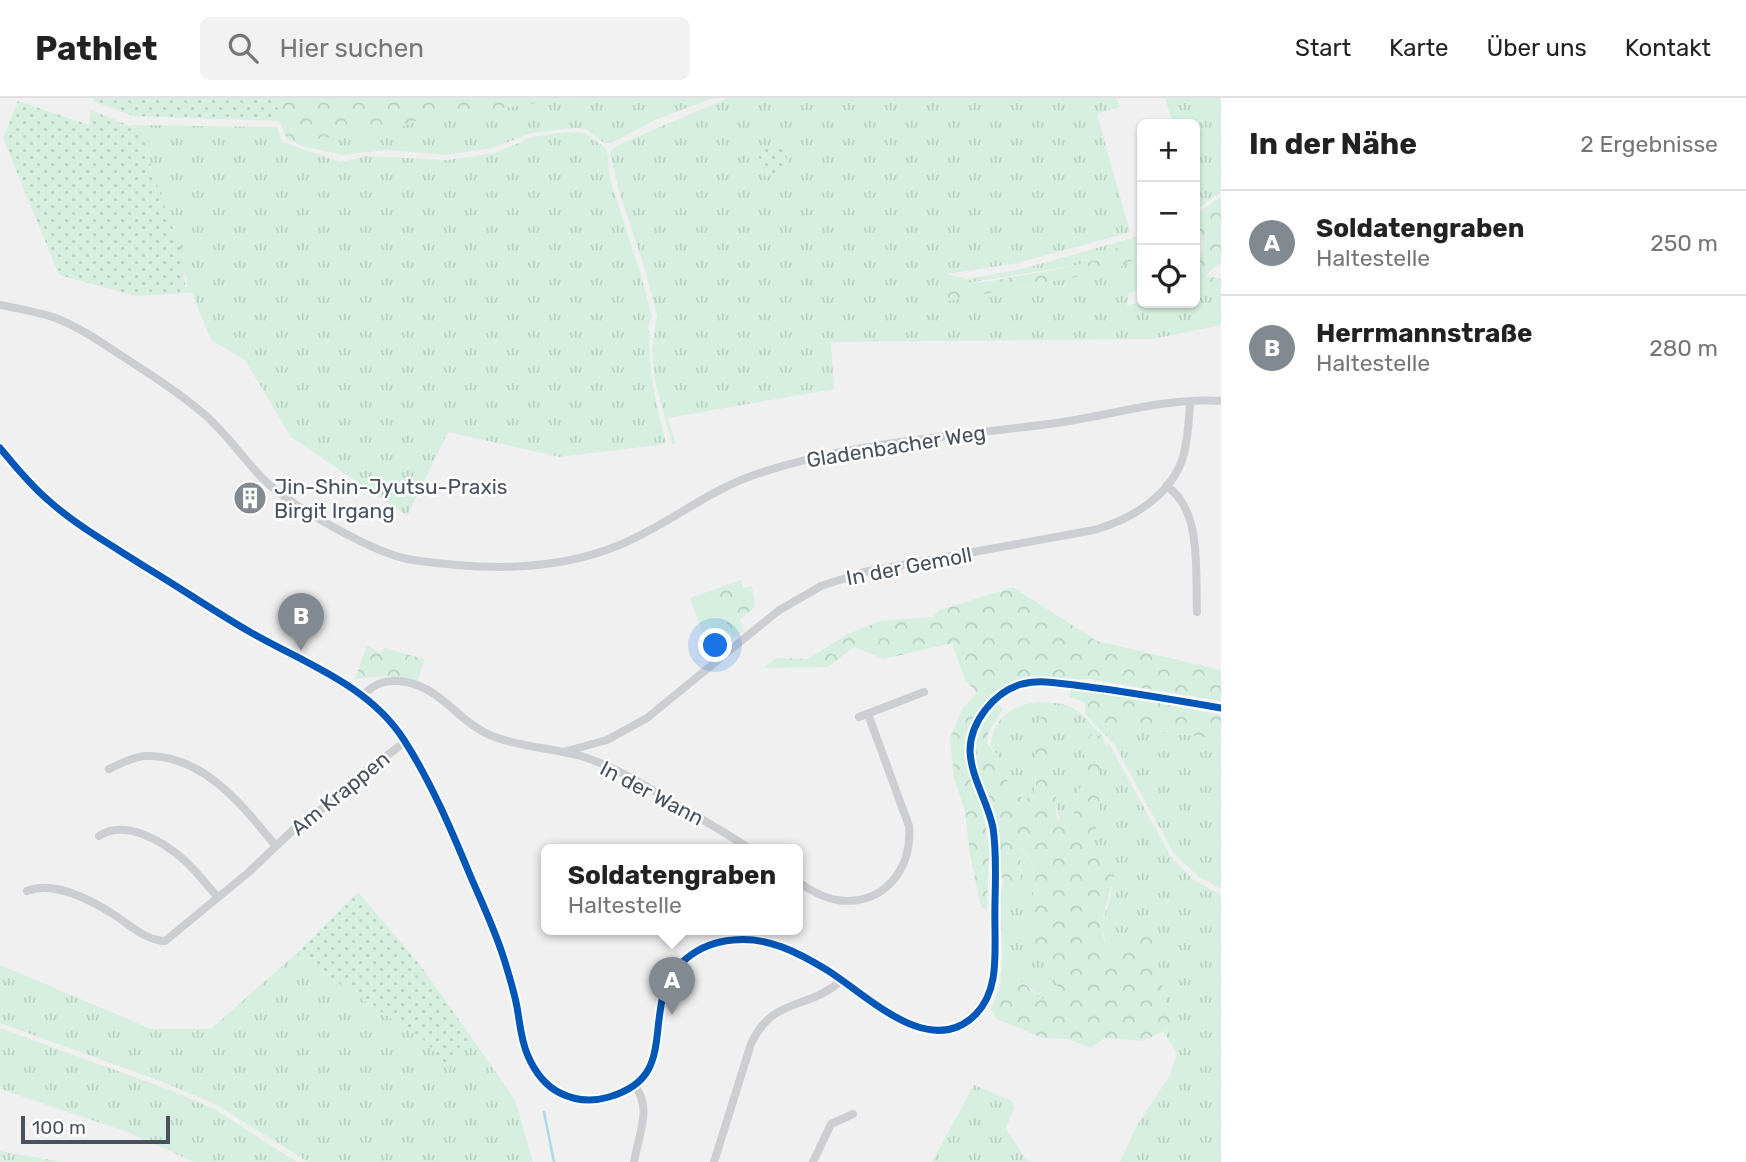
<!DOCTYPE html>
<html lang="de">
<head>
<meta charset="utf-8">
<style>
  body { margin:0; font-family:Rubik,sans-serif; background:#f2f2f2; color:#222 }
  .controls { position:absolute; right:21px; top:21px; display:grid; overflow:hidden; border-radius:10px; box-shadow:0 2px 5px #0004 }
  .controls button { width:63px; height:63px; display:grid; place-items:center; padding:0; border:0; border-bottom:2px solid #e0e0e0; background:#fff; color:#222; font:35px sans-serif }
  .scale { position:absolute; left:21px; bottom:18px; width:149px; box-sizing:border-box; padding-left:7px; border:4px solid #48515c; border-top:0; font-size:19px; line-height:24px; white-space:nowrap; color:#48515c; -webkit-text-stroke:5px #fff; paint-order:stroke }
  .you { position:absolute; left:716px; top:548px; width:24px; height:24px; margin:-18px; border:5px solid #fff; border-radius:50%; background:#1a73e8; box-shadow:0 0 0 10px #1a73e833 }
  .badge { display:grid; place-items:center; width:46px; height:46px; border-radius:50%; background:#838990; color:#fff; font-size:23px; font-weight:700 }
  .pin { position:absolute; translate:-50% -58px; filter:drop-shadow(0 2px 4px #0008) }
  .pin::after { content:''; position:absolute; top:37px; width:24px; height:21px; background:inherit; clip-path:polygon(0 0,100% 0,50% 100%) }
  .popup { position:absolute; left:541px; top:746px; width:262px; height:91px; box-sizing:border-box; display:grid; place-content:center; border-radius:10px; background:#fff; filter:drop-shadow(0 2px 5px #0005); font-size:23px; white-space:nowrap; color:#767676 }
  .popup b { font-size:26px; color:#222 }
  .popup::after { content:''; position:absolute; left:50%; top:100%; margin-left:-14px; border:14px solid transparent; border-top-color:#fff }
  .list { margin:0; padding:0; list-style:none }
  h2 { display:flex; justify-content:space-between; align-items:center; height:91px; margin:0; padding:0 28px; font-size:30px }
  h2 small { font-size:23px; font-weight:400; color:#767676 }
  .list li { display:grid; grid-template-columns:46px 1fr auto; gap:21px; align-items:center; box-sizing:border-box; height:105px; padding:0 28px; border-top:2px solid #e0e0e0 }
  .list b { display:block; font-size:26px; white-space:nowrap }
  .list p { margin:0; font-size:23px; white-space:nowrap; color:#767676 }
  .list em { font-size:23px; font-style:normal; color:#767676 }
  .icon { flex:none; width:38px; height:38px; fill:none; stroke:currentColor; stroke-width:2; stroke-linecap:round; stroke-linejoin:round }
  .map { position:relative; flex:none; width:1221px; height:1064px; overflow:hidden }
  header { display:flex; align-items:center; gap:42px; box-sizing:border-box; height:98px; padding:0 35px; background:#fff; border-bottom:2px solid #e0e0e0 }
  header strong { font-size:33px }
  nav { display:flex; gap:38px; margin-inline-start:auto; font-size:24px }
  .search { width:490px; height:63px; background:#f2f2f2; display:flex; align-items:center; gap:18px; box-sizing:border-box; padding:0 24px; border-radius:10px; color:#767676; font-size:26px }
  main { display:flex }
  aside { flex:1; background:#fff }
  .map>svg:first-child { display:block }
</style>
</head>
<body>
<header>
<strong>Pathlet</strong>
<div class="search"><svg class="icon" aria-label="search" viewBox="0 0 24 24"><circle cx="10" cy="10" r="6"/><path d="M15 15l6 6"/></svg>Hier suchen</div>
<nav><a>Start</a><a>Karte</a><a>Über uns</a><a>Kontakt</a></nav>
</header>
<main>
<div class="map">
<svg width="1221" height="1064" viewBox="0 0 1221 1064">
  <defs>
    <pattern id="grass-tufts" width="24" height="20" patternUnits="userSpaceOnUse" patternTransform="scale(1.75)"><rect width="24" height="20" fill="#d6efe1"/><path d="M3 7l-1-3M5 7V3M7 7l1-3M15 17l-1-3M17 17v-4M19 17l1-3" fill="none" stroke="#b9cfc3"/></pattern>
    <pattern id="forest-crowns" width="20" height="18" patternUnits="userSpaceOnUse" patternTransform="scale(1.75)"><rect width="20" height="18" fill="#d6efe1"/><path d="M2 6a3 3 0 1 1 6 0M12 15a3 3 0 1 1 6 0" fill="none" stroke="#b9cfc3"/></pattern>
    <pattern id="garden-dots" width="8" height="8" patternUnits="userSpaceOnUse" patternTransform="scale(1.75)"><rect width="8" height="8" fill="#d6efe1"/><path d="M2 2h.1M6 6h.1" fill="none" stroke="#b9cfc3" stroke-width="1.8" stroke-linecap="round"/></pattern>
  </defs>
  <rect width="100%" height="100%" fill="#f1f0f0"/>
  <!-- grass -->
  <g fill="url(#grass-tufts)">
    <polygon points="572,0 714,0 657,21 611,45 604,45 586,31 575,30 532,35 493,50 447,57 386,52 343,57 306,49 316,41 395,31 422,21"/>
    <polygon points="728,0 1116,0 1120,9 1097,16 1130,134 1018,165 947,176 967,181 1022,171 1132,140 1130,145 1119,148 1101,161 1078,167 937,190 947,203 964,200 1113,172 1142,158 1142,190 1129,195 1127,208 1142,204 1195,205 1195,194 1221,192 1221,227 1153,241 831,244 834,291 667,320 676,345 672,346 655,283 652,251 657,217 644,168 619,93 610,56 612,51 627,43"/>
    <polygon points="1165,0 1221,0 1221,94 1200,109 1195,92 1195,26 1173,26"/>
    <path d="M 130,27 L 277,29 L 282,44 L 340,64 L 367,58 L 447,62 L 495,55 L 532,39 L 565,34 L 585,35 L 604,49 L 607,54 L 611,85 L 639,170 L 652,218 L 647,231 L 650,233 C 647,272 657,308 666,346 L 560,359 L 448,334 L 407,418 L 291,339 L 245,262 L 211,242 L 192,195 L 186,195 L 187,181 L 153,76 L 142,33 Z"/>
    <path d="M 1037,604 C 1078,605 1077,612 1103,639 L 1091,636 L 1084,656 L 1089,671 L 1089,681 L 1080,690 L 1071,728 L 1061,728 L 1051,685 L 1054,638 L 1051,625 L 1037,662 L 1034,698 L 1024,701 L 1008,691 L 1006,669 L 990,647 C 995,619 1011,608 1037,604 Z"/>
    <polygon points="1091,623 1138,633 1200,638 1221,643 1221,791 1198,778 1174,756 1114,646"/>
    <path d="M 1108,644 L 1171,759 L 1194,782 L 1221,797 L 1221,1064 L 1120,1064 L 1137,1027 L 1170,977 L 1177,956 L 1164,934 L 1175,928 L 1166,904 L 1152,837 C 1133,838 1125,843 1113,859 L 1109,857 L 1101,827 L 1110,801 L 1116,759 L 1097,759 L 1093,747 L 1099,713 L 1099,674 Z"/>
    <path d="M 1019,750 C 1044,768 1032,801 1030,829 L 1051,858 L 1061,908 L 1038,899 L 1028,887 L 1001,876 C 1006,845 995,813 1004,783 L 1022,775 Z"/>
    <polygon points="296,856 426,944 450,971 460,948 472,940 515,1002 533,1064 308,1064 217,1007 160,983 0,925 0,867 151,931 211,931"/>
    <polygon points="0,930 170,992 216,1012 297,1064 194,1064 127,1034 0,991"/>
    <polygon points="974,987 1012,1003 1014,1010 1006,1031 1023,1057 1030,1064 932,1064"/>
    <polygon points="0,1053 62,1064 0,1064"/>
  </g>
  <!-- forest -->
  <g fill="url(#forest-crowns)">
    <polygon points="275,0 572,0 422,21 395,31 316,41 305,49 287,41 279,23 278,6"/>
    <path d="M 1221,99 L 1221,166 L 1212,171 L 1206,178 L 1221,181 L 1221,192 L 1195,194 L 1195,169 C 1204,158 1203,148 1201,135 L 1195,131 L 1195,117 Z"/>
    <polygon points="1142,136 1142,158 1113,172 947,203 938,199 935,196 937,190 944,188 991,183 1078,167 1101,161 1119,148 1130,145 1132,140"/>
    <polygon points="741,482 743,490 752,488 755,509 740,521 744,533 732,540 715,491"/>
    <polygon points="1013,489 1097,543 1221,572 1221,603 1089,581 1029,580 1007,586 993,596 974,618 965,639 964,657 983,716 989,747 987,812 981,809 970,757 965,713 954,680 950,640 963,610 977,595 965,582 952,545 884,561 854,549 828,569 763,570 776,560 808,561 846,537 880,523 933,519 940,512"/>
    <polygon points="367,547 381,556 384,550 424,561 418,583 386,578 355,581"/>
    <polygon points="1072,591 1116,597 1221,617 1221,643 1200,638 1138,633 1091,623 1085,615 1085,604 1069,599"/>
    <path d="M 998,606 L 1003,611 L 988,635 L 987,645 L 1006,669 L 1008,691 L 1024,701 L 1034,698 L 1036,684 L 1035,637 L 1038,624 L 1045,614 L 1051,615 L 1054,638 L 1051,685 L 1056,700 L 1056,716 L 1061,728 L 1071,727 L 1080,690 L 1089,681 C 1089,664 1079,651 1091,636 L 1103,639 L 1107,650 L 1099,674 L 1099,713 L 1093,747 L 1098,759 L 1116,759 C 1116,782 1106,802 1102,824 C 1100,834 1106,847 1109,857 L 1113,859 C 1125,843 1133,838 1152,837 L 1166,904 L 1175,928 L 1143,943 L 1105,940 L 1090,950 L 1068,941 L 1042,940 L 997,921 L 991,911 L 1000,889 L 1001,876 L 1016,877 L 1038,899 L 1061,907 L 1051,859 L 1036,856 C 1034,847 1031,837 1030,828 C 1029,801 1045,769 1020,750 L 1021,785 L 1015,794 L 1009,783 L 1004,783 C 994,766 1003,750 998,731 C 986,678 953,657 998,606 Z"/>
  </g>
  <!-- garden -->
  <g fill="url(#garden-dots)">
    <polygon points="94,0 275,0 278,6 279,23 133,18 93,3"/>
    <polygon points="18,3 89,27 91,12 142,33 153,76 182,155 186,195 136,198 59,177 3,40"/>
    <polygon points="781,45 789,71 765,79 757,52"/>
    <polygon points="358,794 420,867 472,940 460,948 450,972 426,944 296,856"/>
  </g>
  <!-- pitch -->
  <polygon fill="#d6efe1" points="715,491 730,535 706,544 690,500"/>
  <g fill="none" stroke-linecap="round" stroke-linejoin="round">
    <!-- stream -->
    <polyline stroke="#acd8eb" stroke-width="2.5" points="544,1014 554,1064"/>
    <!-- street -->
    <g stroke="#ccced1" stroke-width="8">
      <path d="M 0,207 C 19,211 40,214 58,221 C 81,230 102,245 122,258 C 150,276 178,294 204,316 C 226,335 242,359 262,380 C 289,407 376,457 413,462 C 481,472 553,474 617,448 C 665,429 705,394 754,377 C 849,344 950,339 1049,326 C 1106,319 1163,299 1221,303"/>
      <path d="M 1166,388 C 1203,411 1195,475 1197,514"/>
      <path d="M 363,597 C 376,584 388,581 406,584 C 443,591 459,625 492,638 C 520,649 552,650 581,658 C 617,669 649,690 681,709 C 704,723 728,736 750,751"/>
      <polyline points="859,619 924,594"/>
      <path d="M 563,654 L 607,642 L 647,620 L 778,513 L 821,488 L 864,474 L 1094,432 C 1130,422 1171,398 1183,359 C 1188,341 1189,323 1190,305"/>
      <path d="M 109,671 C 120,666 132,659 145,658 C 203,656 242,707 275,747"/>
      <path d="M 99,738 C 125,721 163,743 184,762 C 197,773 206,787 218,799"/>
      <path d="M 798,784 C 810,792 823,800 837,802 C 883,809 913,771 909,728 L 868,616"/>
      <path d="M 27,793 C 54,782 93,803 116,818 C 131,828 146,842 165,843 L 249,774 L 294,731 L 341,697 L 358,679 L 405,644"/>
      <path d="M 634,1064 C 638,1039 653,1008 634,987"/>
      <path d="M 714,1064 L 751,946 C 773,898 807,913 842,882"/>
      <polyline points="813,1064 831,1026 853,1016"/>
    </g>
    <!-- secondary -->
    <path stroke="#cccfd2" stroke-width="10" d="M 0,350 C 15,368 30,387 48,402 C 78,429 113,448 147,470 C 182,491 215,514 250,534 C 304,565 369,587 404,642 C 431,684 451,731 470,777 C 482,805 495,832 504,861 C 509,877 514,893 517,909 C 520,926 521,943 528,958 C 535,974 544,987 560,995 C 576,1003 592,1004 609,999 C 664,983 653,946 662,902 C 669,867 698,845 733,842 C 767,838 799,855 827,872 C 867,897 930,963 976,916 C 998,893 995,860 995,830 C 994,797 998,762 993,730 C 988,704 971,680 970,653 C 970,624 994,594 1022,586 C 1042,581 1062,586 1082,588 C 1129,594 1175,602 1221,610"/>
    <defs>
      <path id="cycleway" d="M 0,350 C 15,368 30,387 48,402 C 78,429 113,448 147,470 C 182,491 215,514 250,534 C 304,565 369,587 404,642 C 431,684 451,731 470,777 C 482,805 495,832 504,861 C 509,877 514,893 517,909 C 520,926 521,943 528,958 C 535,974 544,987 560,995 C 576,1003 592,1004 609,999 C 664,983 653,946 662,902 C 669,867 698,845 733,842 C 767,838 799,855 827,872 C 867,897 930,963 976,916 C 998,893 995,860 995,830 C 994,797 998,762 993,730 C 988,704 971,680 970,653 C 970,624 994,594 1022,586 C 1042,581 1062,586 1082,588 C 1129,594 1175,602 1221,610"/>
    </defs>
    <!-- cycleway casing -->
    <use href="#cycleway" stroke="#fff" stroke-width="11"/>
    <!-- cycleway -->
    <use href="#cycleway" stroke="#0057b8" stroke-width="7"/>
  </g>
  <!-- icons -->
  <defs>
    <symbol id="building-disc" viewBox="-11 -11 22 22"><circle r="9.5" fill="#838990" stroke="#fff"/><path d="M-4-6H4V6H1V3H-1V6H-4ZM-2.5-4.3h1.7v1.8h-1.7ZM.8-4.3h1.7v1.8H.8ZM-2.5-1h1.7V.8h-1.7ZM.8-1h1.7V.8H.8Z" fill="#fff"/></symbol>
  </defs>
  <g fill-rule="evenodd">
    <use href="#building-disc" x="231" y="381" width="38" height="38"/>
  </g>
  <g text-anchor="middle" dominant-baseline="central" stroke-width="5" stroke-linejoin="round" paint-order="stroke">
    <!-- street labels -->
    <g font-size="21" fill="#48515c" stroke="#fff">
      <text transform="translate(896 348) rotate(-9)">Gladenbacher Weg</text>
      <text transform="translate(909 468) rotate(-11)">In der Gemoll</text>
      <text transform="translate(340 695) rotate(-39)">Am Krappen</text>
      <text transform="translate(652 695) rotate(28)">In der Wann</text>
    </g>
    <!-- poi labels -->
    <g font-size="21" fill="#48515c" stroke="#fff" text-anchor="start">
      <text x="274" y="388">Jin-Shin-Jyutsu-Praxis<tspan x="274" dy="24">Birgit Irgang</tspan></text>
    </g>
  </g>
</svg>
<div class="controls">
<button>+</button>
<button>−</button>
<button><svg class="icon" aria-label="locate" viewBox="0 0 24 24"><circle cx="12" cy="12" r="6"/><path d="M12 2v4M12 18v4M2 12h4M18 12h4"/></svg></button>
</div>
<div class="scale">100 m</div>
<div class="you"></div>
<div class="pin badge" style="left:672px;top:917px">A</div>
<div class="popup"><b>Soldatengraben</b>Haltestelle</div>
<div class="pin badge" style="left:301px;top:553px">B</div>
</div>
<aside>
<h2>In der Nähe<small>2 Ergebnisse</small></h2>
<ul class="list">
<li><span class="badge">A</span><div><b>Soldatengraben</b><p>Haltestelle</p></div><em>250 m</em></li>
<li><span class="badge">B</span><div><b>Herrmannstraße</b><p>Haltestelle</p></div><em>280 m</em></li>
</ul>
</aside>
</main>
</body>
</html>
